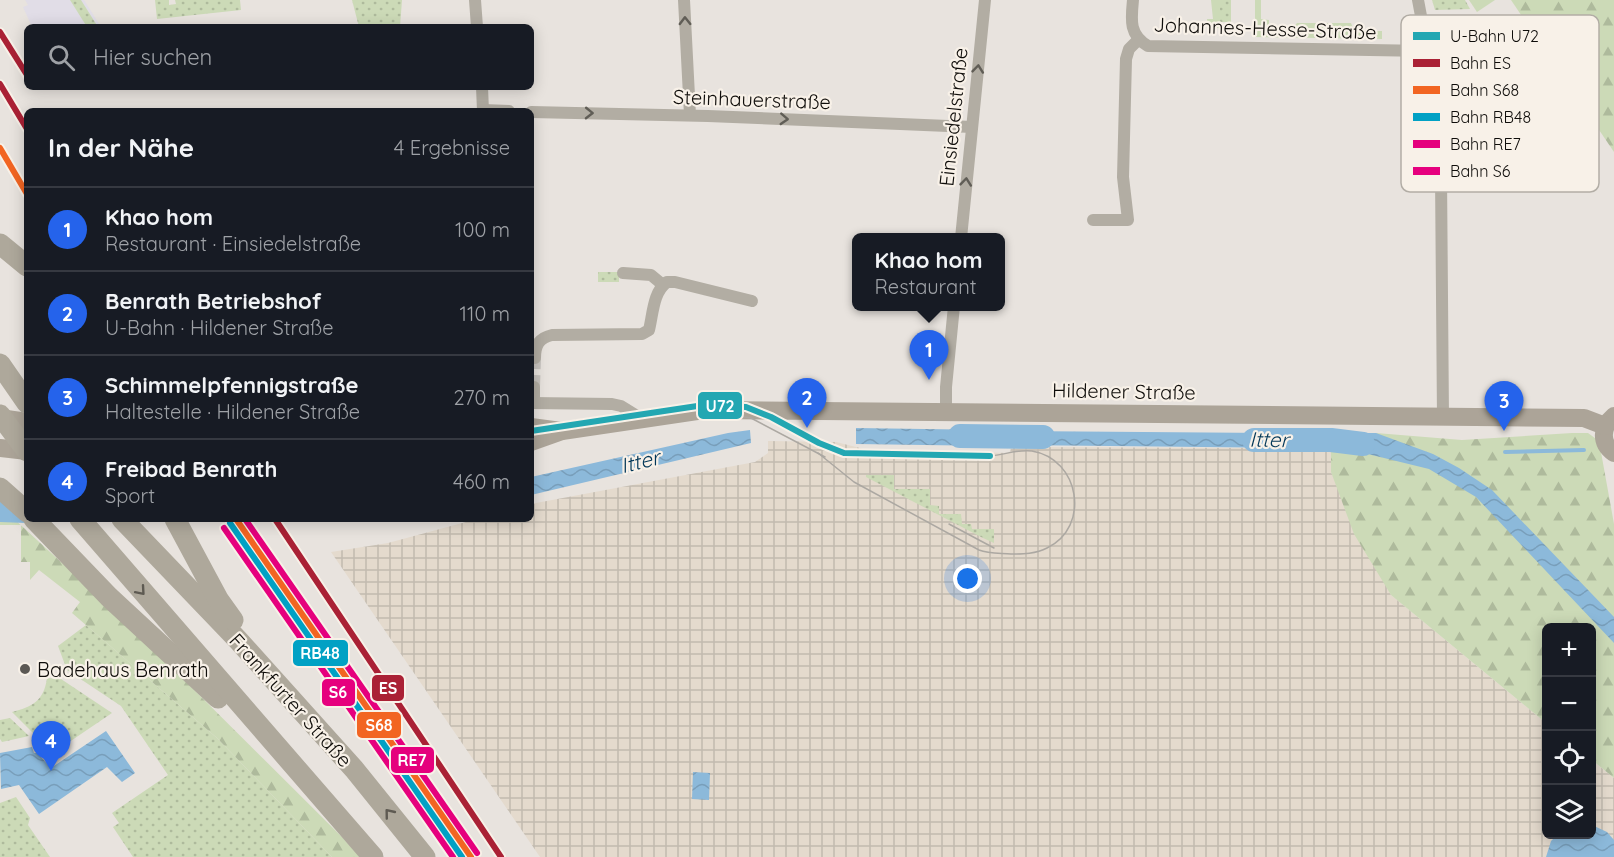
<!DOCTYPE html>
<html lang="de">
<head>
<meta charset="utf-8">
<style>
  body { margin:0; font-family:Quicksand,sans-serif; background:#242831; color:#f1f3f6 }
  .controls { position:absolute; right:18px; bottom:18px; display:grid; overflow:hidden; border-radius:9px; box-shadow:0 3px 15px #0003 }
  .controls button { width:54px; height:54px; display:grid; place-items:center; padding:0; border:0; border-bottom:2px solid #363941; background:#171b24; color:#f1f3f6; font:30px sans-serif }
  .you { position:absolute; left:968px; top:579px; width:21px; height:21px; margin:-15px; border:4px solid #fff; border-radius:50%; background:#1a73e8; box-shadow:0 0 0 9px #1a73e833 }
  .badge { display:grid; place-items:center; width:39px; height:39px; border-radius:50%; background:#2563eb; color:#fff; font-size:20px; font-weight:700 }
  .pin { position:absolute; translate:-50% -50px; filter:drop-shadow(0 2px 3px #0008) }
  .pin::after { content:''; position:absolute; top:32px; width:21px; height:18px; background:inherit; clip-path:polygon(0 0,100% 0,50% 100%) }
  .popup { position:absolute; left:852px; top:233px; width:153px; height:78px; box-sizing:border-box; display:grid; place-content:center; border-radius:9px; background:#171b24; filter:drop-shadow(0 2px 4px #0005); font-size:20px; white-space:nowrap; color:#9ea1a6 }
  .popup b { font-size:22px; color:#f1f3f6 }
  .popup::after { content:''; position:absolute; left:50%; top:100%; margin-left:-12px; border:12px solid transparent; border-top-color:#171b24 }
  .list { margin:0; padding:0; list-style:none }
  h2 { display:flex; justify-content:space-between; align-items:center; height:78px; margin:0; padding:0 24px; font-size:26px }
  h2 small { font-size:20px; font-weight:400; color:#9ea1a6 }
  .list li { display:grid; grid-template-columns:39px 1fr auto; gap:18px; align-items:center; box-sizing:border-box; height:84px; padding:0 24px; border-top:2px solid #363941 }
  .list b { display:block; font-size:22px; white-space:nowrap }
  .list p { margin:0; font-size:20px; white-space:nowrap; color:#9ea1a6 }
  .list em { font-size:20px; font-style:normal; color:#9ea1a6 }
  .icon { flex:none; width:33px; height:33px; fill:none; stroke:currentColor; stroke-width:2; stroke-linecap:round; stroke-linejoin:round }
  .map { position:relative; flex:none; width:1614px; height:857px; overflow:hidden }
  .search { position:absolute; background:#171b24; box-shadow:0 3px 15px #0003; left:24px; top:24px; width:510px; height:66px; display:flex; align-items:center; gap:15px; box-sizing:border-box; padding:0 21px; border-radius:9px; color:#9ea1a6; font-size:22px }
  .panel { position:absolute; background:#171b24; box-shadow:0 3px 15px #0003; left:24px; top:108px; width:510px; height:414px; border-radius:9px }
  .map>svg:first-child { display:block }
</style>
</head>
<body>
<div class="map">
<svg width="1614" height="857" viewBox="0 0 1614 857">
  <defs>
    <pattern id="industrial-grid" width="8" height="8" patternUnits="userSpaceOnUse" patternTransform="scale(1.5)"><rect width="8" height="8" fill="#e4dacd"/><path d="M0 4h8M4 0v8" fill="none" stroke="#c2baaf"/></pattern>
    <pattern id="grass-dots" width="8" height="8" patternUnits="userSpaceOnUse" patternTransform="scale(1.5)"><rect width="8" height="8" fill="#ccdab7"/><path d="M2 2h.1M6 6h.1" fill="none" stroke="#aeba9c" stroke-width="1.8" stroke-linecap="round"/></pattern>
    <pattern id="forest-firs" width="22" height="20" patternUnits="userSpaceOnUse" patternTransform="scale(1.5)"><rect width="22" height="20" fill="#ccdab7"/><path d="M5 1l3.5 6h-7zM16 11l3.5 6h-7z" fill="#aeba9c"/></pattern>
    <pattern id="water-waves" width="16" height="10" patternUnits="userSpaceOnUse" patternTransform="scale(1.5)"><rect width="16" height="10" fill="#8cb9da"/><path d="M0 5q4-4 8 0t8 0" fill="none" stroke="#789eba"/></pattern>
  </defs>
  <rect width="100%" height="100%" fill="#e8e3de"/>
  <!-- commercial -->
  <polygon fill="#e1dde7" points="25,0 84,0 101,27 32,27 23,7 28,5"/>
  <!-- industrial -->
  <polygon fill="url(#industrial-grid)" points="768,441 836,442 868,450 1010,453 1011,447 1288,448 1331,445 1331,472 1391,595 1546,723 1546,834 1592,834 1592,760 1614,778 1614,857 540,857 331,552 388,543 477,519 531,519 531,505 536,503 755,462 768,453"/>
  <!-- grass -->
  <g fill="url(#grass-dots)">
    <polygon points="70,0 81,0 98,27 87,27"/>
    <polygon points="155,0 169,0 169,5 176,4 175,0 240,0 241,10 157,19"/>
    <polygon points="352,0 402,0 400,27 359,27"/>
    <rect x="1220" y="0" width="11" height="22"/>
    <polygon points="1432,0 1465,0 1470,9 1435,10"/>
    <rect x="598" y="272" width="21" height="10"/>
    <polygon points="866,475 894,475 894,489 930,489 930,505 939,506 939,514 961,514 962,524 971,524 972,529 994,529 994,543 983,538 866,477"/>
    <polygon points="86,625 217,738 332,857 133,857 113,827 119,823 112,813 168,775 121,706 67,670 58,646"/>
    <path d="M 47,678 L 61,679 L 112,713 L 53,753 L 12,712 C 32,707 44,701 47,678 Z"/>
    <polygon points="10,718 29,736 2,742 0,739 0,720"/>
    <polygon points="16,797 30,818 28,825 50,857 0,857 0,803"/>
  </g>
  <!-- forest -->
  <g fill="url(#forest-firs)">
    <polygon points="1511,0 1614,0 1614,152"/>
    <polygon points="1376,433 1462,440 1572,433 1588,433 1599,441 1614,524 1614,778 1592,760 1592,628 1546,628 1546,723 1391,595 1354,534 1331,472 1331,445 1337,434"/>
    <polygon points="0,506 123,619 341,836 360,857 332,857 217,738 72,613 80,602 39,570 30,580 30,562 21,562 21,525 0,525"/>
  </g>
  <!-- garden -->
  <g fill="#ccdab7">
    <polygon points="1211,0 1220,0 1220,28 1207,28 1207,19 1213,19"/>
    <polygon points="1255,0 1261,0 1261,19 1269,20 1269,28 1293,28 1297,23 1351,23 1354,31 1382,31 1382,39 1255,37"/>
    <polygon points="1469,0 1495,0 1477,12"/>
  </g>
  <!-- water -->
  <g fill="url(#water-waves)">
    <polygon points="856,428 993,430 993,446 856,444"/>
    <polygon points="750,430 751,443 531,495 531,477 728,433"/>
    <polygon points="1011,431 1288,433 1288,448 1011,445"/>
    <polygon points="1331,433 1376,433 1433,454 1459,468 1492,490 1614,617 1614,643 1476,497 1429,469 1331,445"/>
    <polygon points="106,731 135,773 122,782 107,767 39,814 19,785 1,789 0,753 32,747 34,753 37,753 51,768"/>
    <polygon points="693,772 710,773 709,800 692,799"/>
    <polygon points="1592,825 1607,832 1614,840 1614,857 1546,857 1551,841 1557,835 1592,834"/>
  </g>
  <g fill="none" stroke-linecap="round" stroke-linejoin="round">
    <!-- stream -->
    <polyline stroke="#8cb9da" stroke-width="4" points="1505,452 1584,450"/>
    <!-- river -->
    <g stroke="#8cb9da" stroke-width="24">
      <polyline points="960,436 1043,437"/>
      <polyline points="1254,440 1331,440 1363,444"/>
      <polyline points="0,510 27,511"/>
    </g>
    <!-- street-tunnel -->
    <polyline stroke="#c7c3be" stroke-width="12" stroke-dasharray="12 6" stroke-linecap="butt" points="534,387 535,358"/>
    <!-- street -->
    <g stroke="#b2ada3" stroke-width="12">
      <polyline points="475,0 477,27"/>
      <polyline points="684,0 690,115"/>
      <path d="M 1133,0 C 1131,20 1129,35 1148,46 L 1427,51"/>
      <polyline points="1418,0 1430,64 1441,175 1443,418"/>
      <polyline points="482,87 483,111"/>
      <polyline points="483,110 509,111"/>
      <polyline points="531,112 708,116 972,127"/>
      <polyline points="1093,220 1128,220 1123,177 1126,59 1129,49 1138,40"/>
      <polyline points="961,238 985,0"/>
      <polyline points="623,273 651,275 663,285"/>
      <path d="M 535,358 C 535,345 539,338 552,335 L 642,334 L 649,330 C 653,314 653,292 667,282 L 675,282 L 752,301"/>
      <polyline points="531,403 612,404 621,406 642,419"/>
      <polyline points="534,403 534,387"/>
      <polyline points="946,411 946,387 954,306"/>
    </g>
    <!-- primary -->
    <g stroke="#aca498" stroke-width="18">
      <path d="M 1614,416 C 1601,427 1600,443 1614,453"/>
      <polyline points="0,418 27,422"/>
      <polyline points="531,427 561,431"/>
      <polyline points="531,442 562,431 697,411 716,410 1584,418 1605,426"/>
      <polyline points="0,448 27,451"/>
    </g>
    <!-- highway -->
    <g stroke="#aea89b" stroke-width="21">
      <polyline points="0,244 27,266"/>
      <polyline points="0,364 27,403"/>
      <polyline points="0,488 27,512"/>
      <polyline points="34,519 109,597 218,698"/>
      <polyline points="80,519 373,857"/>
      <polyline points="122,519 238,640 354,769 425,857"/>
      <polyline points="175,519 218,599 233,620"/>
    </g>
    <!-- tram -->
    <g stroke="#aca8a2" stroke-width="1.5">
      <polyline points="703,419 731,415 751,418 825,457"/>
      <path d="M 818,453 L 854,482 L 979,550 C 989,554 1000,553 1011,554 C 1023,554 1036,554 1047,548 C 1091,527 1080,459 1032,451 C 1018,449 1004,455 990,456"/>
      <polyline points="949,524 994,548"/>
    </g>
    <!-- highway-bridge -->
    <polyline stroke="#aea89b" stroke-width="21" points="0,415 27,451"/>
    <defs>
      <g id="rail-1">
        <polyline points="0,32 27,75"/>
        <polyline points="0,84 27,129"/>
        <polyline points="275,519 501,857"/>
      </g>
      <g id="rail-2">
        <polyline points="0,148 27,194"/>
        <polyline points="236,519 471,857"/>
      </g>
      <polyline id="rail-3" points="230,523 462,857"/>
      <polyline id="rail-4" points="245,519 477,853"/>
      <polyline id="rail-5" points="224,528 453,857"/>
    </defs>
    <!-- rail-1 casing -->
    <use href="#rail-1" stroke="#f8f1e8" stroke-width="10"/>
    <!-- rail-2 casing -->
    <use href="#rail-2" stroke="#f8f1e8" stroke-width="10"/>
    <!-- rail-3 casing -->
    <use href="#rail-3" stroke="#f8f1e8" stroke-width="10"/>
    <!-- rail-4 casing -->
    <use href="#rail-4" stroke="#f8f1e8" stroke-width="10"/>
    <!-- rail-5 casing -->
    <use href="#rail-5" stroke="#f8f1e8" stroke-width="10"/>
    <!-- rail-1 -->
    <use href="#rail-1" stroke="#aa2135" stroke-width="6"/>
    <!-- rail-2 -->
    <use href="#rail-2" stroke="#f26522" stroke-width="6"/>
    <!-- rail-3 -->
    <use href="#rail-3" stroke="#01a1c4" stroke-width="6"/>
    <!-- rail-4 -->
    <use href="#rail-4" stroke="#e5007d" stroke-width="6"/>
    <!-- rail-5 -->
    <use href="#rail-5" stroke="#e6007e" stroke-width="6"/>
    <defs>
      <polyline id="metro-1" points="531,431 704,405 746,407 771,417 819,443 844,453 990,456"/>
    </defs>
    <!-- metro-1 casing -->
    <use href="#metro-1" stroke="#f8f1e8" stroke-width="10"/>
    <!-- metro-1 -->
    <use href="#metro-1" stroke="#23a7b2" stroke-width="6"/>
  </g>
  <!-- one-way arrows -->
  <defs><path id="oneway-chevron" d="M-2-3.5L2.5 0L-2 3.5" fill="none" stroke-width="1.6" stroke-linecap="round" stroke-linejoin="round" transform="scale(1.5)"/></defs>
  <g stroke="#605d56">
    <use href="#oneway-chevron" transform="translate(685 21) rotate(-91)"/>
    <use href="#oneway-chevron" transform="translate(978 69) rotate(-84)"/>
    <use href="#oneway-chevron" transform="translate(589 113) rotate(1)"/>
    <use href="#oneway-chevron" transform="translate(784 119) rotate(3)"/>
    <use href="#oneway-chevron" transform="translate(966 182) rotate(-84)"/>
  </g>
  <g stroke="#5e5a52">
    <use href="#oneway-chevron" transform="translate(141 591) rotate(49)"/>
    <use href="#oneway-chevron" transform="translate(389 813) rotate(-129)"/>
  </g>
  <!-- markers -->
  <circle fill="#5b5854" stroke="#f8f1e8" stroke-width="2" cx="25" cy="669" r="6"/>
  <g text-anchor="middle" dominant-baseline="central" stroke-width="4.5" stroke-linejoin="round" paint-order="stroke">
    <!-- street labels -->
    <g font-size="20" fill="#0f0d0a" stroke="#f8f1e8">
      <text transform="translate(1265 28) rotate(2)">Johannes-Hesse-Straße</text>
      <text transform="translate(752 99) rotate(2)">Steinhauerstraße</text>
      <text transform="translate(953 117) rotate(-84)">Einsiedelstraße</text>
      <text transform="translate(1124 391) rotate(1)">Hildener Straße</text>
      <text transform="translate(291 700) rotate(48)">Frankfurter Straße</text>
    </g>
    <!-- poi labels -->
    <g font-size="20" fill="#0f0d0a" stroke="#f8f1e8" text-anchor="start">
      <text x="37" y="669">Badehaus Benrath</text>
    </g>
    <!-- water labels -->
    <g font-size="21" font-style="italic" fill="#003657" stroke="#f8f1e8">
      <text transform="translate(1269 439) rotate(1)">Itter</text>
      <text transform="translate(640 461) rotate(-14)">Itter</text>
    </g>
  </g>
  <!-- legend -->
  <rect x="1401" y="15" width="198" height="177" rx="9" fill="#f8f1e8" stroke="#b2ada5" stroke-width="1.5"/>
  <rect x="1413" y="32" width="27" height="8" fill="#23a7b2"/>
  <rect x="1413" y="59" width="27" height="8" fill="#aa2135"/>
  <rect x="1413" y="86" width="27" height="8" fill="#f26522"/>
  <rect x="1413" y="113" width="27" height="8" fill="#01a1c4"/>
  <rect x="1413" y="140" width="27" height="8" fill="#e5007d"/>
  <rect x="1413" y="167" width="27" height="8" fill="#e6007e"/>
  <g font-size="16" fill="#0f0d0a">
    <text x="1450" y="42">U-Bahn U72</text>
    <text x="1450" y="69">Bahn ES</text>
    <text x="1450" y="96">Bahn S68</text>
    <text x="1450" y="123">Bahn RB48</text>
    <text x="1450" y="150">Bahn RE7</text>
    <text x="1450" y="177">Bahn S6</text>
  </g>
  <g stroke="#f8f1e8" stroke-width="2">
    <rect x="697" y="391" width="46" height="29" rx="6" fill="#23a7b2"/>
    <rect x="292" y="639" width="57" height="28" rx="6" fill="#01a1c4"/>
    <rect x="371" y="674" width="34" height="28" rx="6" fill="#aa2135"/>
    <rect x="321" y="678" width="35" height="29" rx="6" fill="#e6007e"/>
    <rect x="356" y="711" width="46" height="28" rx="6" fill="#f26522"/>
    <rect x="390" y="746" width="45" height="28" rx="6" fill="#e5007d"/>
  </g>
  <g font-size="16" text-anchor="middle" font-weight="bold" fill="#fff">
    <text x="720" y="412">U72</text>
    <text x="320" y="659">RB48</text>
    <text x="388" y="694">ES</text>
    <text x="338" y="698">S6</text>
    <text x="379" y="731">S68</text>
    <text x="412" y="766">RE7</text>
  </g>
</svg>
<div class="controls">
<button>+</button>
<button>−</button>
<button><svg class="icon" aria-label="locate" viewBox="0 0 24 24"><circle cx="12" cy="12" r="6"/><path d="M12 2v4M12 18v4M2 12h4M18 12h4"/></svg></button>
<button><svg class="icon" aria-label="layers" viewBox="0 0 24 24"><path d="M12 4l9 5-9 5-9-5zM3 14l9 5 9-5"/></svg></button>
</div>
<div class="you"></div>
<div class="pin badge" style="left:929px;top:380px">1</div>
<div class="popup"><b>Khao hom</b>Restaurant</div>
<div class="pin badge" style="left:807px;top:428px">2</div>
<div class="pin badge" style="left:1504px;top:431px">3</div>
<div class="pin badge" style="left:51px;top:771px">4</div>
<div class="search"><svg class="icon" aria-label="search" viewBox="0 0 24 24"><circle cx="10" cy="10" r="6"/><path d="M15 15l6 6"/></svg>Hier suchen</div>
<section class="panel">
<h2>In der Nähe<small>4 Ergebnisse</small></h2>
<ul class="list">
<li><span class="badge">1</span><div><b>Khao hom</b><p>Restaurant · Einsiedelstraße</p></div><em>100 m</em></li>
<li><span class="badge">2</span><div><b>Benrath Betriebshof</b><p>U-Bahn · Hildener Straße</p></div><em>110 m</em></li>
<li><span class="badge">3</span><div><b>Schimmelpfennigstraße</b><p>Haltestelle · Hildener Straße</p></div><em>270 m</em></li>
<li><span class="badge">4</span><div><b>Freibad Benrath</b><p>Sport</p></div><em>460 m</em></li>
</ul>
</section>
</div>
</body>
</html>
